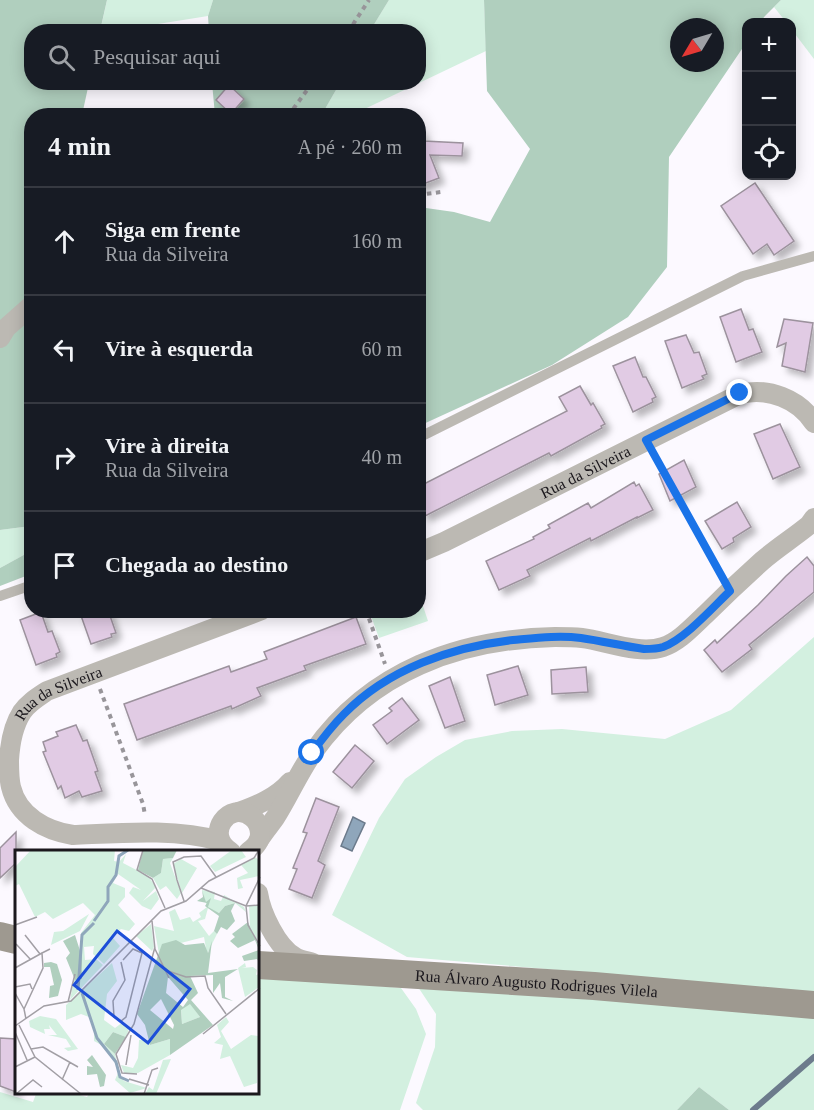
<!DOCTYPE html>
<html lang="pt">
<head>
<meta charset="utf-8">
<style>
  body { margin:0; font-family:"Times New Roman",serif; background:#242831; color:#f1f3f6 }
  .controls { position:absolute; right:18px; top:18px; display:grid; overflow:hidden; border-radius:12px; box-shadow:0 3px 15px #0003 }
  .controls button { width:54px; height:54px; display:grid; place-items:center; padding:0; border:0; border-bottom:2px solid #363941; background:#171b24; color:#f1f3f6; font:30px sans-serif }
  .compass { position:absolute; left:670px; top:18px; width:54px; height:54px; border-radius:50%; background:#171b24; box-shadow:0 3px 15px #0003; rotate:232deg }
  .stop { position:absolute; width:18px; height:18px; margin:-14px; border:4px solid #1a73e8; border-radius:50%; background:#fff }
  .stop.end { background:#1a73e8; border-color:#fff; box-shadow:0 2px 6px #0008 }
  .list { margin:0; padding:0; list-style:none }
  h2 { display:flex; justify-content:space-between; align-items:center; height:78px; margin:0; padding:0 24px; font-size:26px }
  h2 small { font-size:20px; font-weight:400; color:#9ea1a6 }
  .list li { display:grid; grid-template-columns:39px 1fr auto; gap:18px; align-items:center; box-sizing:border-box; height:108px; padding:0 24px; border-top:2px solid #363941 }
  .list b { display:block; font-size:22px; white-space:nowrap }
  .list p { margin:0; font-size:20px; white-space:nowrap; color:#9ea1a6 }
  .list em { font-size:20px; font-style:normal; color:#9ea1a6 }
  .icon { flex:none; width:33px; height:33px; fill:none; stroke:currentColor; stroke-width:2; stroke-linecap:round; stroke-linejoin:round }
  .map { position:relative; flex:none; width:814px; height:1110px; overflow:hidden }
  .search { position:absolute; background:#171b24; box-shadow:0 3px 15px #0003; left:24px; top:24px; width:402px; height:66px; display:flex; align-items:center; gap:15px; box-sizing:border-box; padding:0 21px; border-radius:24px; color:#9ea1a6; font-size:22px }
  .panel { position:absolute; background:#171b24; box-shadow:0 3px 15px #0003; left:24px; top:108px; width:402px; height:510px; border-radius:24px }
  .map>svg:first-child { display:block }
</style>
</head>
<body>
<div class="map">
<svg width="814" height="1110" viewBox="0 0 814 1110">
  <defs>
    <filter id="shadow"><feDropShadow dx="5.5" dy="5.5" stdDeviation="3" flood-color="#0004"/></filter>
  </defs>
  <rect width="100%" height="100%" fill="#fcf9ff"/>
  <!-- green -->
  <g fill="#d3f0e0">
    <polygon points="107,0 213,0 208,16 114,31 100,32"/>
    <polygon points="389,0 484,0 486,51 352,115 321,116 340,83 418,82 418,32 370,31"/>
    <polygon points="781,0 814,0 814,59 792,30 792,22 786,22 774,7"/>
    <polygon points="31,526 31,551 0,568 0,530"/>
    <polygon points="419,594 428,621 379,638 371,616 386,611 418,610"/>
    <polygon points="814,637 814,992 407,957 332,915 379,818 405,779 436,757 465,740 512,731 562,729 665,739 731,710"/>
    <polygon points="258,975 401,988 416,1009 426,1034 400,1110 0,1110 0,1092 33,1102 36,1094 76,1094 87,1097 89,1094 258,1094"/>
    <polygon points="418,987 814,1014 814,1110 729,1110 699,1087 677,1110 423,1110 416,1103 435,1047 436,1014"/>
  </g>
  <!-- forest -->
  <g fill="#b0cfbe" fill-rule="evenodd">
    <polygon points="0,0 107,0 100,31 32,32 32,82 89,83 82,115 32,116 31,526 0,530"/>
    <polygon points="213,0 389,0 370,31 209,31 208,16"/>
    <path d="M 484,0 L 781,0 L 765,16 L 760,22 L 746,22 L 746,43 L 669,157 L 667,267 L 628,317 L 552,365 L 419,426 L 419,207 L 454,212 L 490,222 L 530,149 L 487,91 ZM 679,27 L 715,27 L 715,63 L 679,63 Z"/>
    <polygon points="212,83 340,83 321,116 215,115"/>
    <polygon points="31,551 31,574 0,586 0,568"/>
    <polygon points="699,1087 729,1110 677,1110"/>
  </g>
  <!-- water -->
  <polygon fill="#8fa6bb" stroke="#6c7b8c" stroke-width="1.5" points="353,817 365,823 352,851 341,846"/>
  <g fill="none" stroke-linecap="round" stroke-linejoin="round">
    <!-- stream -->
    <polyline stroke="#6c7b8c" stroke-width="6" points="753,1110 814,1057"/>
  </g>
  <!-- building -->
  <g fill="#e1cbe4" stroke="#9c929d" stroke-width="1.5" filter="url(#shadow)">
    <polygon points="229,85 244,99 231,114 216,100"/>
    <polygon points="420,129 424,141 463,143 462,156 430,155 439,178 418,186 418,130"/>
    <polygon points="755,183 794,241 774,255 767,244 753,254 721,206"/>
    <polygon points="741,309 749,330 753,329 762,352 736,362 720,317"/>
    <polygon points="784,319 813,323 805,372 782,366 786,343 777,347"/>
    <polygon points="686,335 694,353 699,352 707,374 702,376 704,379 682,388 665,341"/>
    <polygon points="635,357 643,377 646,377 656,397 652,399 653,402 633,412 613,366"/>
    <polygon points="580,386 591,405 593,403 605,424 601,426 602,428 551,456 549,453 425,516 418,503 418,487 567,411 559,397"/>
    <polygon points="780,424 800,467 773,479 754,434"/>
    <polygon points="684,460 696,487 670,501 659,474"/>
    <polygon points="634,482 636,486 639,484 653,510 637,518 637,517 591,541 590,538 527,570 530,576 499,590 486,561 534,539 533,537 550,528 548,525 588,503 591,508"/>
    <polygon points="737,502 751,527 733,538 734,542 722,549 705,521"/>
    <polygon points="807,557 814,566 814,592 749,645 752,649 722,672 704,650 715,640 717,643 758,605 786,576"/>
    <polygon points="79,610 108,610 116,633 111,634 112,637 91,644"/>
    <polygon points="41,612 48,632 52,631 60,652 56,654 57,657 36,665 20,620"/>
    <polygon points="356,617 366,644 304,666 306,670 257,688 261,696 232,709 231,706 137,740 124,704 229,666 231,672 267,659 264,652"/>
    <polygon points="518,666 528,695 495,705 487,675"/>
    <polygon points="586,667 588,692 552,694 551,670"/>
    <polygon points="450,677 465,721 445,728 429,686"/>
    <polygon points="402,698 419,720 387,744 373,725 392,711 389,708"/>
    <polygon points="76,725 83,741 87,740 98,771 95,772 102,791 82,797 79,791 65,798 61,786 58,789 43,752 46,751 43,742 58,736 56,732"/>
    <polygon points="355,745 374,761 352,788 333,772"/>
    <polygon points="316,798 339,807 318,861 325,865 312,898 289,889 297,869 293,868 307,833 303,832"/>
    <polygon points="16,832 16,863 0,878 0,848"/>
    <polygon points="0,1038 16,1039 16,1092 0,1086"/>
  </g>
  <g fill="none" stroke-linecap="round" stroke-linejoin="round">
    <!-- path -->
    <g stroke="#98959a" stroke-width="4" stroke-dasharray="4.5 4.5" stroke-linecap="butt">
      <polyline points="348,32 369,0"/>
      <polyline points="288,116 313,82"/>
      <polyline points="418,195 441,192"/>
      <polyline points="654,455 721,574"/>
      <polyline points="366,610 385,664"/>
      <polyline points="100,689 143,804 145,815"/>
    </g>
    <!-- service -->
    <g stroke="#bcb9b3" stroke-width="10">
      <polyline points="418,438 743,276 814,256"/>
      <polyline points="0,596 32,585"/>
    </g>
    <!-- minor -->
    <g stroke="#bcb9b3" stroke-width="20">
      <polyline points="0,338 6,328 32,305"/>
      <path id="s1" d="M 418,553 L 444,542 L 740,394 C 768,387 799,399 814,423"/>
      <path d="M 239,812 C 258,805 277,797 290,782"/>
      <path d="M 259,840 C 264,832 270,825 275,818 C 289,796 299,772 314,751 C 371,671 459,639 555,637 C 563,637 573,637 582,638 C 606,641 639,655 663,647 C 679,642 693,626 706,614 C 724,596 743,578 762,561 C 777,548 793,538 809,525 L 814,518"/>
      <path id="s2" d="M 220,841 C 175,828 120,833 73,835 C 46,831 18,816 11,787 C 9,779 9,769 9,760 C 10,743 13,726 22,712 C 28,703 38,697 47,691 L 262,610"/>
      <path d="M 231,852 C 203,835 229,799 252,817 C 257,821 260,827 260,834 C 260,842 254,848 248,852"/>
      <path d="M 258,893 C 261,913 277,947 295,957 C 300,960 307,961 313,963"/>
    </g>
    <!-- secondary -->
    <g stroke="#9e9990" stroke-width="28">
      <polyline points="0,936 16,940"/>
      <path id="s3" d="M 258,965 L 594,986 L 814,1005"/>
    </g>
  </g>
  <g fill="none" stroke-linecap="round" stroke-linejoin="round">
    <!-- route -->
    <path stroke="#1a73e8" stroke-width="8" d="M 312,753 C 322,739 332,726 344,714 C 388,669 451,647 513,640 C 535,638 559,635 581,638 C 602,641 623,646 644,649 C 651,649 657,649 663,647 C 685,639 713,607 730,591 L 646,440 L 740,393"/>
  </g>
  <g text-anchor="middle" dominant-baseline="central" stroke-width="6" stroke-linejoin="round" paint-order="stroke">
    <!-- street labels -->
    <g font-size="16" fill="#1b181d" stroke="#fff">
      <text stroke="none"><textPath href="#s1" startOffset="186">Rua da Silveira</textPath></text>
      <text stroke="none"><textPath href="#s2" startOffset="350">Rua da Silveira</textPath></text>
      <text stroke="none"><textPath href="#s3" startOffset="279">Rua Álvaro Augusto Rodrigues Vilela</textPath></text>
    </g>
  </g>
  <!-- overview -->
  <g transform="translate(15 850)">
    <rect width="244" height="244" fill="#fcf9ff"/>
    <path d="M 16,0 L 100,0 L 99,11 L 104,12 L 111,4 L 108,13 L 133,26 L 141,37 L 128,51 L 141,41 L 144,49 L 136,60 L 127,56 L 114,43 L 118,37 L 126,40 L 103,24 L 98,33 L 110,38 L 110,47 L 103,55 L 120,74 L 114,81 L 106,79 L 101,83 L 98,88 L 105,96 L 89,114 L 78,104 L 79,96 L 69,97 L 70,110 L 81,109 L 88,115 L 55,150 L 59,129 L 67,128 L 66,83 L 80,65 L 68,53 L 38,69 L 30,62 L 20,67 L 4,34 L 0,36 L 0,17 ZM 217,0 L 226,0 L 231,7 L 200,22 L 195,16 ZM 240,7 L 245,11 L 244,26 L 225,30 L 228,38 L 223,39 L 222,28 L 233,23 L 226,15 ZM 158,8 L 155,13 L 166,43 L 162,49 L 151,36 L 145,40 L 138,28 L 146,23 L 148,9 ZM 166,9 L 182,18 L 167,43 L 158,14 ZM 187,40 L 200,42 L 199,49 L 206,51 L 209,45 L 229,57 L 231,62 L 220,53 L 210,56 L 204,63 L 193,58 L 190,69 L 183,71 L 194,86 L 199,81 L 202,84 L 192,104 L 189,87 L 162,94 L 144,104 L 139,76 L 159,81 L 154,62 L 160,59 L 165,70 L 175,67 L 178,72 L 186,67 L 184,63 L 192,57 ZM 234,55 L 244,56 L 242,90 L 235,77 ZM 74,64 L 65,81 L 36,95 L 39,82 L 48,81 ZM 136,74 L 139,97 L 137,101 L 121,86 ZM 97,113 L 102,131 L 92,144 L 89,170 L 100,178 L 108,172 L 114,179 L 111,187 L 98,182 L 89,194 L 100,204 L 103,218 L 90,197 L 79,191 L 79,178 L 74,167 L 66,164 L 51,170 L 51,155 ZM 230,113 L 231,117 L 227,118 L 238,117 L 242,120 L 241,125 L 244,124 L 244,137 L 230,147 L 223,118 ZM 175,153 L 185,167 L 167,174 L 166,159 ZM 25,166 L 41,169 L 63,199 L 53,201 L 49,198 L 56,197 L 51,189 L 33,185 L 42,185 L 34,175 L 35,179 L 29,179 L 30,184 L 15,177 L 14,171 ZM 211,167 L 214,172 L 206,181 L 216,199 L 236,185 L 244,186 L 242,233 L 229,237 L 215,206 L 205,209 L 208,195 L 199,193 L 206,187 L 202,175 ZM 155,189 L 155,205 L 123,223 L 109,223 L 106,215 L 118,218 L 123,208 L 124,190 L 135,190 L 135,195 ZM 156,209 L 141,244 L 130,244 L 134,237 L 138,240 L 148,210 ZM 103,223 L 109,231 L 132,238 L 115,243 L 100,230 Z" fill="#d3f0e0"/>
    <path d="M 128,0 L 162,0 L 158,8 L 148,9 L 146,23 L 138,28 L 123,20 ZM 187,40 L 191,52 L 196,48 L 193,57 L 204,63 L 210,56 L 220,53 L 216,61 L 220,71 L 212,80 L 206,77 L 202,84 L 199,81 L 204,66 L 190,56 L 192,53 L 182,51 L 188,47 ZM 233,72 L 244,97 L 244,112 L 242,109 L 229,111 L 227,106 L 244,100 L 240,90 L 223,98 L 215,91 L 220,87 L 217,84 ZM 60,85 L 67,107 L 67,129 L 60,130 L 51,108 L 55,103 L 48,91 ZM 161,90 L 170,95 L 189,93 L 193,103 L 197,91 L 193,123 L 223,119 L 210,127 L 210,147 L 218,151 L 207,148 L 205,133 L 198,143 L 198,125 L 175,126 L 183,143 L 176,150 L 198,175 L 155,205 L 155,189 L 135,195 L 130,175 L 122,164 L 147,94 ZM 153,127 L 173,150 L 168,157 L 151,143 ZM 146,149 L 159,175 L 158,179 L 135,160 ZM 175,154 L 185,167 L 167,174 L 166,160 ZM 36,112 L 42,114 L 47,130 L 43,146 L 34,148 L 35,136 L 39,135 L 35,117 L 29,117 L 29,113 ZM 98,182 L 111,187 L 100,204 L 89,194 ZM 77,205 L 91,225 L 89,236 L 85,237 L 82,224 L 72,225 L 72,216 L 78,217 L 72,210 Z" fill="#b0cfbe" fill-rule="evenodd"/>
    <path fill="none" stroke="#8fa6bb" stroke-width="3" d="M 79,71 L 93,51 L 93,37 L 101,25 L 104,6 L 113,0M 63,140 L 67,85 L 79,73M 67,143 L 82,188 L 101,212 L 105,227 L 114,231"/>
    <path fill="none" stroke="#a29fa5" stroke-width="1.5" d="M 128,0 L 122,20 L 137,29 L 150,58M 245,27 L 231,56 L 233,75 L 245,96M 162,30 L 158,12 L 169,7 L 186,6 L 201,27M 162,30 L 169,51M 186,38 L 231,56 L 245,55M 137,71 L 140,99 L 154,128M 0,75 L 22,67M 10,85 L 25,104M 1,94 L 16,110M 106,112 L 110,130 L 98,151 L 99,167 L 106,171 L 111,167 L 127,103 L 118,99 L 108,110M 0,118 L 27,103M 153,121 L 171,127 L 190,126 L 193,138 L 211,164M 0,137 L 15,134 L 17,139M 0,143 L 9,159M 53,152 L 60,124M 11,169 L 9,159 L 28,118 L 27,103 L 35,99M 4,175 L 20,207 L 66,244M 0,176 L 29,156 L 56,151 L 146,61 L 171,51 L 194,31 L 239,8 L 244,0M 0,182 L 12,210M 188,184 L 245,138M 16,199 L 28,197 L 63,217M 111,215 L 116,185M 0,217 L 20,207M 122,224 L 107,223 L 101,204 L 119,174 L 140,97M 114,229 L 134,235M 47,230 L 55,212M 1,244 L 18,230 L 27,237M 129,244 L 137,220 L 143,218"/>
    <path fill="#1d4ed8" fill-opacity="0.15" stroke="#1d4ed8" stroke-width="3" d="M 102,81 L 175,139 L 133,193 L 59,135 Z"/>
    <rect width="244" height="244" fill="none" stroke="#1b181d" stroke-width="3"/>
  </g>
</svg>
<div class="controls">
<button>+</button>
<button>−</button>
<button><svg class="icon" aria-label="locate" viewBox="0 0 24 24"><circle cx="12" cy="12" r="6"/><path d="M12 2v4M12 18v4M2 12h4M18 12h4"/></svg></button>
</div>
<svg class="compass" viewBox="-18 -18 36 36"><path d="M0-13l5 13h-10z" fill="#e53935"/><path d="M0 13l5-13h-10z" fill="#9ea1a6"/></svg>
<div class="stop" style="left:312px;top:753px"></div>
<div class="stop end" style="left:740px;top:393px"></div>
<div class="search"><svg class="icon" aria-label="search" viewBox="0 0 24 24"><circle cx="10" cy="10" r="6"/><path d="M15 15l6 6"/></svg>Pesquisar aqui</div>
<section class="panel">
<h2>4 min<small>A pé · 260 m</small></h2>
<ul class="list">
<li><svg class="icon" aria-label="ahead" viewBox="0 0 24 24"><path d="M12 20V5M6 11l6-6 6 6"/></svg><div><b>Siga em frente</b><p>Rua da Silveira</p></div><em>160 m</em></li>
<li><svg class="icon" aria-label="left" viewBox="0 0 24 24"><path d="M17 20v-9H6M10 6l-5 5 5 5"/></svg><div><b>Vire à esquerda</b></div><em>60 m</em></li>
<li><svg class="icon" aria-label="right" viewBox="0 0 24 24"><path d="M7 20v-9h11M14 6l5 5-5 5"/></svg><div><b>Vire à direita</b><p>Rua da Silveira</p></div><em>40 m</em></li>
<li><svg class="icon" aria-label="arrive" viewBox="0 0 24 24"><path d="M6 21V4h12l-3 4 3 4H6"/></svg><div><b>Chegada ao destino</b></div></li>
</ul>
</section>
</div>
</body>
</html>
